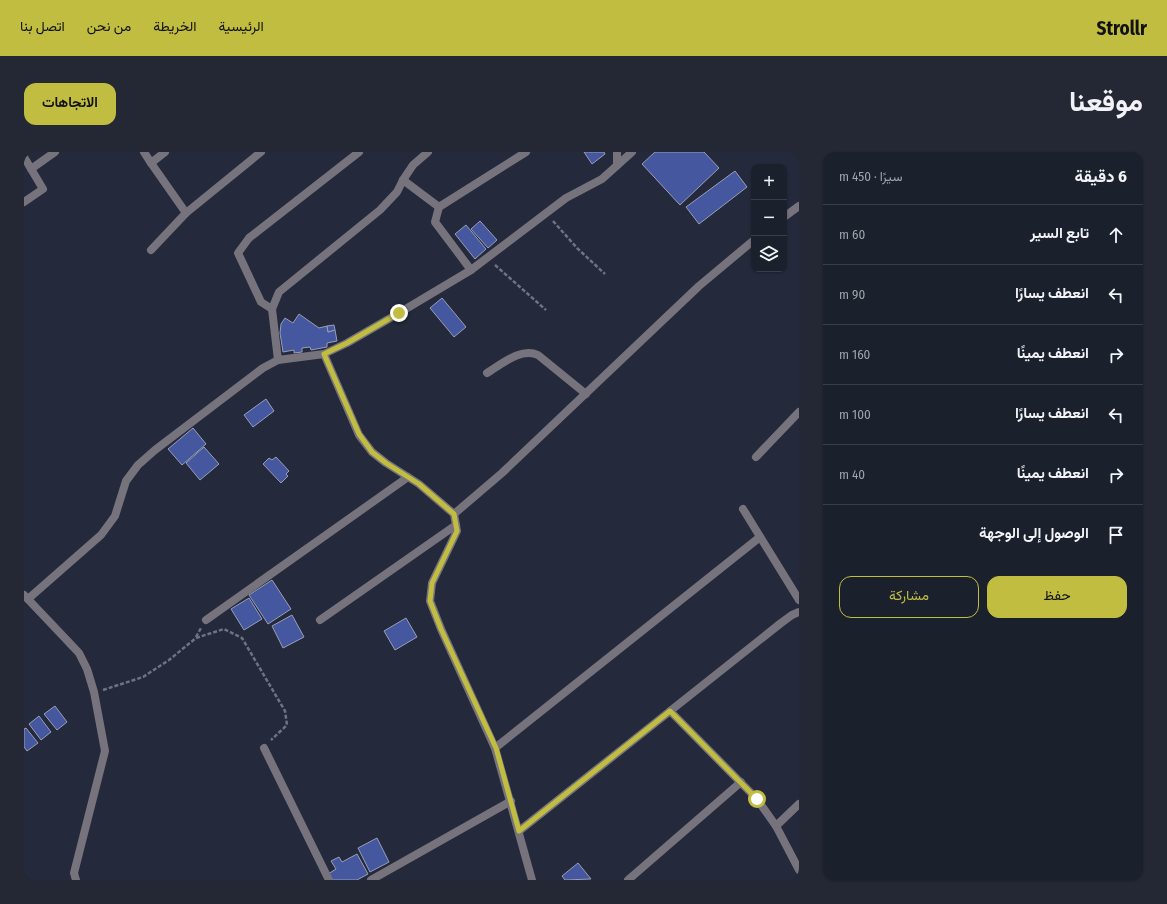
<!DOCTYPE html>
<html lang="ar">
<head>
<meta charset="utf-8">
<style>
  body { margin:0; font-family:"Fira Sans Condensed",Vazirmatn,sans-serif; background:#242835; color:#f1f3f6; direction:rtl }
  .controls { position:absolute; right:12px; top:12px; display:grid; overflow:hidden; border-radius:8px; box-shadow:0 1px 3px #0004 }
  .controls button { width:36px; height:36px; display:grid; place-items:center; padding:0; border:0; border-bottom:1px solid #393e49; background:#1b202d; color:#f1f3f6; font:20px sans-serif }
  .stop { position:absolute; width:12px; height:12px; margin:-9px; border:3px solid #c1bd40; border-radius:50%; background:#fff }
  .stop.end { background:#c1bd40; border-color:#fff; box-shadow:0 1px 4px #0008 }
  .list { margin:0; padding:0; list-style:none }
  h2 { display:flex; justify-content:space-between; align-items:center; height:52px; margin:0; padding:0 16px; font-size:17px }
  h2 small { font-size:13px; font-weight:400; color:#a0a3aa }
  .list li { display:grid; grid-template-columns:26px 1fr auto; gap:12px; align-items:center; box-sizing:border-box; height:60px; padding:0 16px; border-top:1px solid #393e49 }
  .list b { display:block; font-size:15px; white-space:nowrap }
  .list em { font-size:13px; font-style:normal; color:#a0a3aa }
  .actions { display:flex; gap:8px; padding:12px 16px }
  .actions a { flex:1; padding:9px 0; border:1px solid #c1bd40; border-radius:12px; text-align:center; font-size:14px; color:#c1bd40 }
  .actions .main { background:#c1bd40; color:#111 }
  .icon { flex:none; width:22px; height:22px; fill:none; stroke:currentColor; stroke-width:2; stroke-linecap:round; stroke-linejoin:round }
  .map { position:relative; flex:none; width:775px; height:728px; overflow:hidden; direction:ltr; border-radius:12px }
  header { display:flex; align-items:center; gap:24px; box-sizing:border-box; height:56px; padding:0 20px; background:#c1bd40; color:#111 }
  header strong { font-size:19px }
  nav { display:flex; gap:22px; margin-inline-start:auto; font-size:14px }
  .intro { display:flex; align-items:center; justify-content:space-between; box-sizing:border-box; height:96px; padding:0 24px }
  h1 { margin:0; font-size:28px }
  .button { padding:10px 18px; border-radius:12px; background:#c1bd40; color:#111; font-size:14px; font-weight:700 }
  main { display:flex; gap:24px; padding:0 24px }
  aside { flex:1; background:#1b202d; border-radius:12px; box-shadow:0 1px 3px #0004 }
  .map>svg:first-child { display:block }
</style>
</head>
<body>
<header>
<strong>Strollr</strong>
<nav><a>الرئيسية</a><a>الخريطة</a><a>من نحن</a><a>اتصل بنا</a></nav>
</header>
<div class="intro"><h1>موقعنا</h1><a class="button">الاتجاهات</a></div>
<main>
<aside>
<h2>6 دقيقة<small>سيرًا · 450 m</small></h2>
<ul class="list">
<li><svg class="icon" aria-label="ahead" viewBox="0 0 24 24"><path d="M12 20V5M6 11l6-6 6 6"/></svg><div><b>تابع السير</b></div><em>60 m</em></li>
<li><svg class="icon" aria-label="left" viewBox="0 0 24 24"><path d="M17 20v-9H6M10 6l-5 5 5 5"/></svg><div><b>انعطف يسارًا</b></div><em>90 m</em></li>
<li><svg class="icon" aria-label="right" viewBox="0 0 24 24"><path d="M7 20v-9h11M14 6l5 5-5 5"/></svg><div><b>انعطف يمينًا</b></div><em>160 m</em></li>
<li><svg class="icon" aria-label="left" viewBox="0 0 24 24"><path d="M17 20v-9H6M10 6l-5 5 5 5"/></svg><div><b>انعطف يسارًا</b></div><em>100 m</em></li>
<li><svg class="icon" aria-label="right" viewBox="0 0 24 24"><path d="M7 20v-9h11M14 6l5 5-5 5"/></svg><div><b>انعطف يمينًا</b></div><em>40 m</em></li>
<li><svg class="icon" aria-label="arrive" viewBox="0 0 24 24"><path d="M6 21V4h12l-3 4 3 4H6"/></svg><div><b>الوصول إلى الوجهة</b></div></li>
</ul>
<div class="actions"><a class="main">حفظ</a><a>مشاركة</a></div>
</aside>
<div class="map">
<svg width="775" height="728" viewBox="0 0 775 728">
  <rect width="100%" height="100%" fill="#242a3c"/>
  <!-- building -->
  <g fill="#45579f" stroke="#989fb6">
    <polygon points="560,0 580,0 581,2 568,12"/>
    <polygon points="631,0 680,0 695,16 656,53 618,12"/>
    <polygon points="711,19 723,35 675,72 662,55"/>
    <polygon points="456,69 473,88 464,96 447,77"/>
    <polygon points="442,73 462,97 451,107 431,82"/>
    <polygon points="418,146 442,175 430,185 406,156"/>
    <polygon points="275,162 295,176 303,174 304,180 311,178 313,189 303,191 303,195 287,198 286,195 278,196 278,200 270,201 270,198 259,200 256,181 257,172 261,166 269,171"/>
    <polygon points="310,173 311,178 304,180 303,174"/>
    <polygon points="242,247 250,259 229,275 220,263"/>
    <polygon points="169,276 182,292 158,313 144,297"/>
    <polygon points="180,295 195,312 176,328 162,311"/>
    <polygon points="252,305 265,319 262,322 264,324 257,331 239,312 245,306 248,308"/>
    <polygon points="248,428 267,457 244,472 225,443"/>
    <polygon points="225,446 238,467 220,478 207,457"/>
    <polygon points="268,463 280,485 259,496 248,474"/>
    <polygon points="382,466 393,485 371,498 360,479"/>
    <polygon points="31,554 43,570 33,578 20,562"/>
    <polygon points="15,564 27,580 17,588 5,572"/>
    <polygon points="2,576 14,591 3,599 0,595 0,577"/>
    <polygon points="353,686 365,710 346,720 334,696"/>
    <polygon points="333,702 344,722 333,728 307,728 304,722 312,717 307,709 315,705 318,710"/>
    <polygon points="554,711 567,727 541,728 538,724"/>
  </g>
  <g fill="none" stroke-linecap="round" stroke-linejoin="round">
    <!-- path -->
    <g stroke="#6e7383" stroke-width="2.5" stroke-dasharray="4 2" stroke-linecap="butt">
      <polyline points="529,69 553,96 581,122"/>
      <polyline points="471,113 522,158"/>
      <polyline points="172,485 177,476"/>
      <polyline points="79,538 119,525 145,508 172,486 200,477 218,486 261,559 263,573 247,588"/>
    </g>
    <!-- lane -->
    <g stroke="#77737d" stroke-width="8">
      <polyline points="7,17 31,0"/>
      <polyline points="379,28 415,55 411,70 447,118"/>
      <path d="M 463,221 C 478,212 497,195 514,203 L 562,242"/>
      <polyline points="732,305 775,260"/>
      <polyline points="646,559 733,647 752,674 775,718"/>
      <polyline points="752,674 775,652"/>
    </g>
    <!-- street -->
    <g stroke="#77737d" stroke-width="8">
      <polyline points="120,0 127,11 162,61"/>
      <polyline points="0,5 19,37 0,50"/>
      <polyline points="127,11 141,0"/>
      <polyline points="593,13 593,0"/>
      <polyline points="415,55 502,0"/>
      <polyline points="760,65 775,54"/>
      <polyline points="127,98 162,61 237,0"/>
      <polyline points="248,157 237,150 214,101 225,86 335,0"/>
      <polyline points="300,202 335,283 348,300 362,311 395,332 430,362 433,379 408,431 406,449 417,477 471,596 508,728"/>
      <polyline points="254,208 248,157 255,140 356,58 373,40 379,28 389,13 404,0"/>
      <polyline points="719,357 775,448"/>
      <polyline points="430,362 478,321 675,134 730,88"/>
      <polyline points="0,443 55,501 63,517 70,540 81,599 50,721 52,728"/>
      <polyline points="4,447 77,383 91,364 102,329 114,313 131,298 239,216 254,208 300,202 323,191 375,161 447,118 542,46 578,27 608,0"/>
      <polyline points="182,468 384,325"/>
      <polyline points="296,468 432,373"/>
      <polyline points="240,596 305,728"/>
      <polyline points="471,596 736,385"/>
      <polyline points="495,679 757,471 768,463 775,460"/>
      <polyline points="347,728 487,649"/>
      <polyline points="604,728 717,630"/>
    </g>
  </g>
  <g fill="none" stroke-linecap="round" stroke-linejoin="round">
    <!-- route -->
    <polyline stroke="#c1bd40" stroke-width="5" points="375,161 323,191 300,202 335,282 348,300 362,311 395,332 430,362 433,379 408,431 406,449 417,477 472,596 495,679 646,559 733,647"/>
  </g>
</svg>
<div class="controls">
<button>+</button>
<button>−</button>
<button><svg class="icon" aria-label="layers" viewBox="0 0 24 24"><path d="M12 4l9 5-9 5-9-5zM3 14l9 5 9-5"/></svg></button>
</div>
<div class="stop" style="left:733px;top:647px"></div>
<div class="stop end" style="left:375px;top:161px"></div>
</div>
</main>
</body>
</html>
